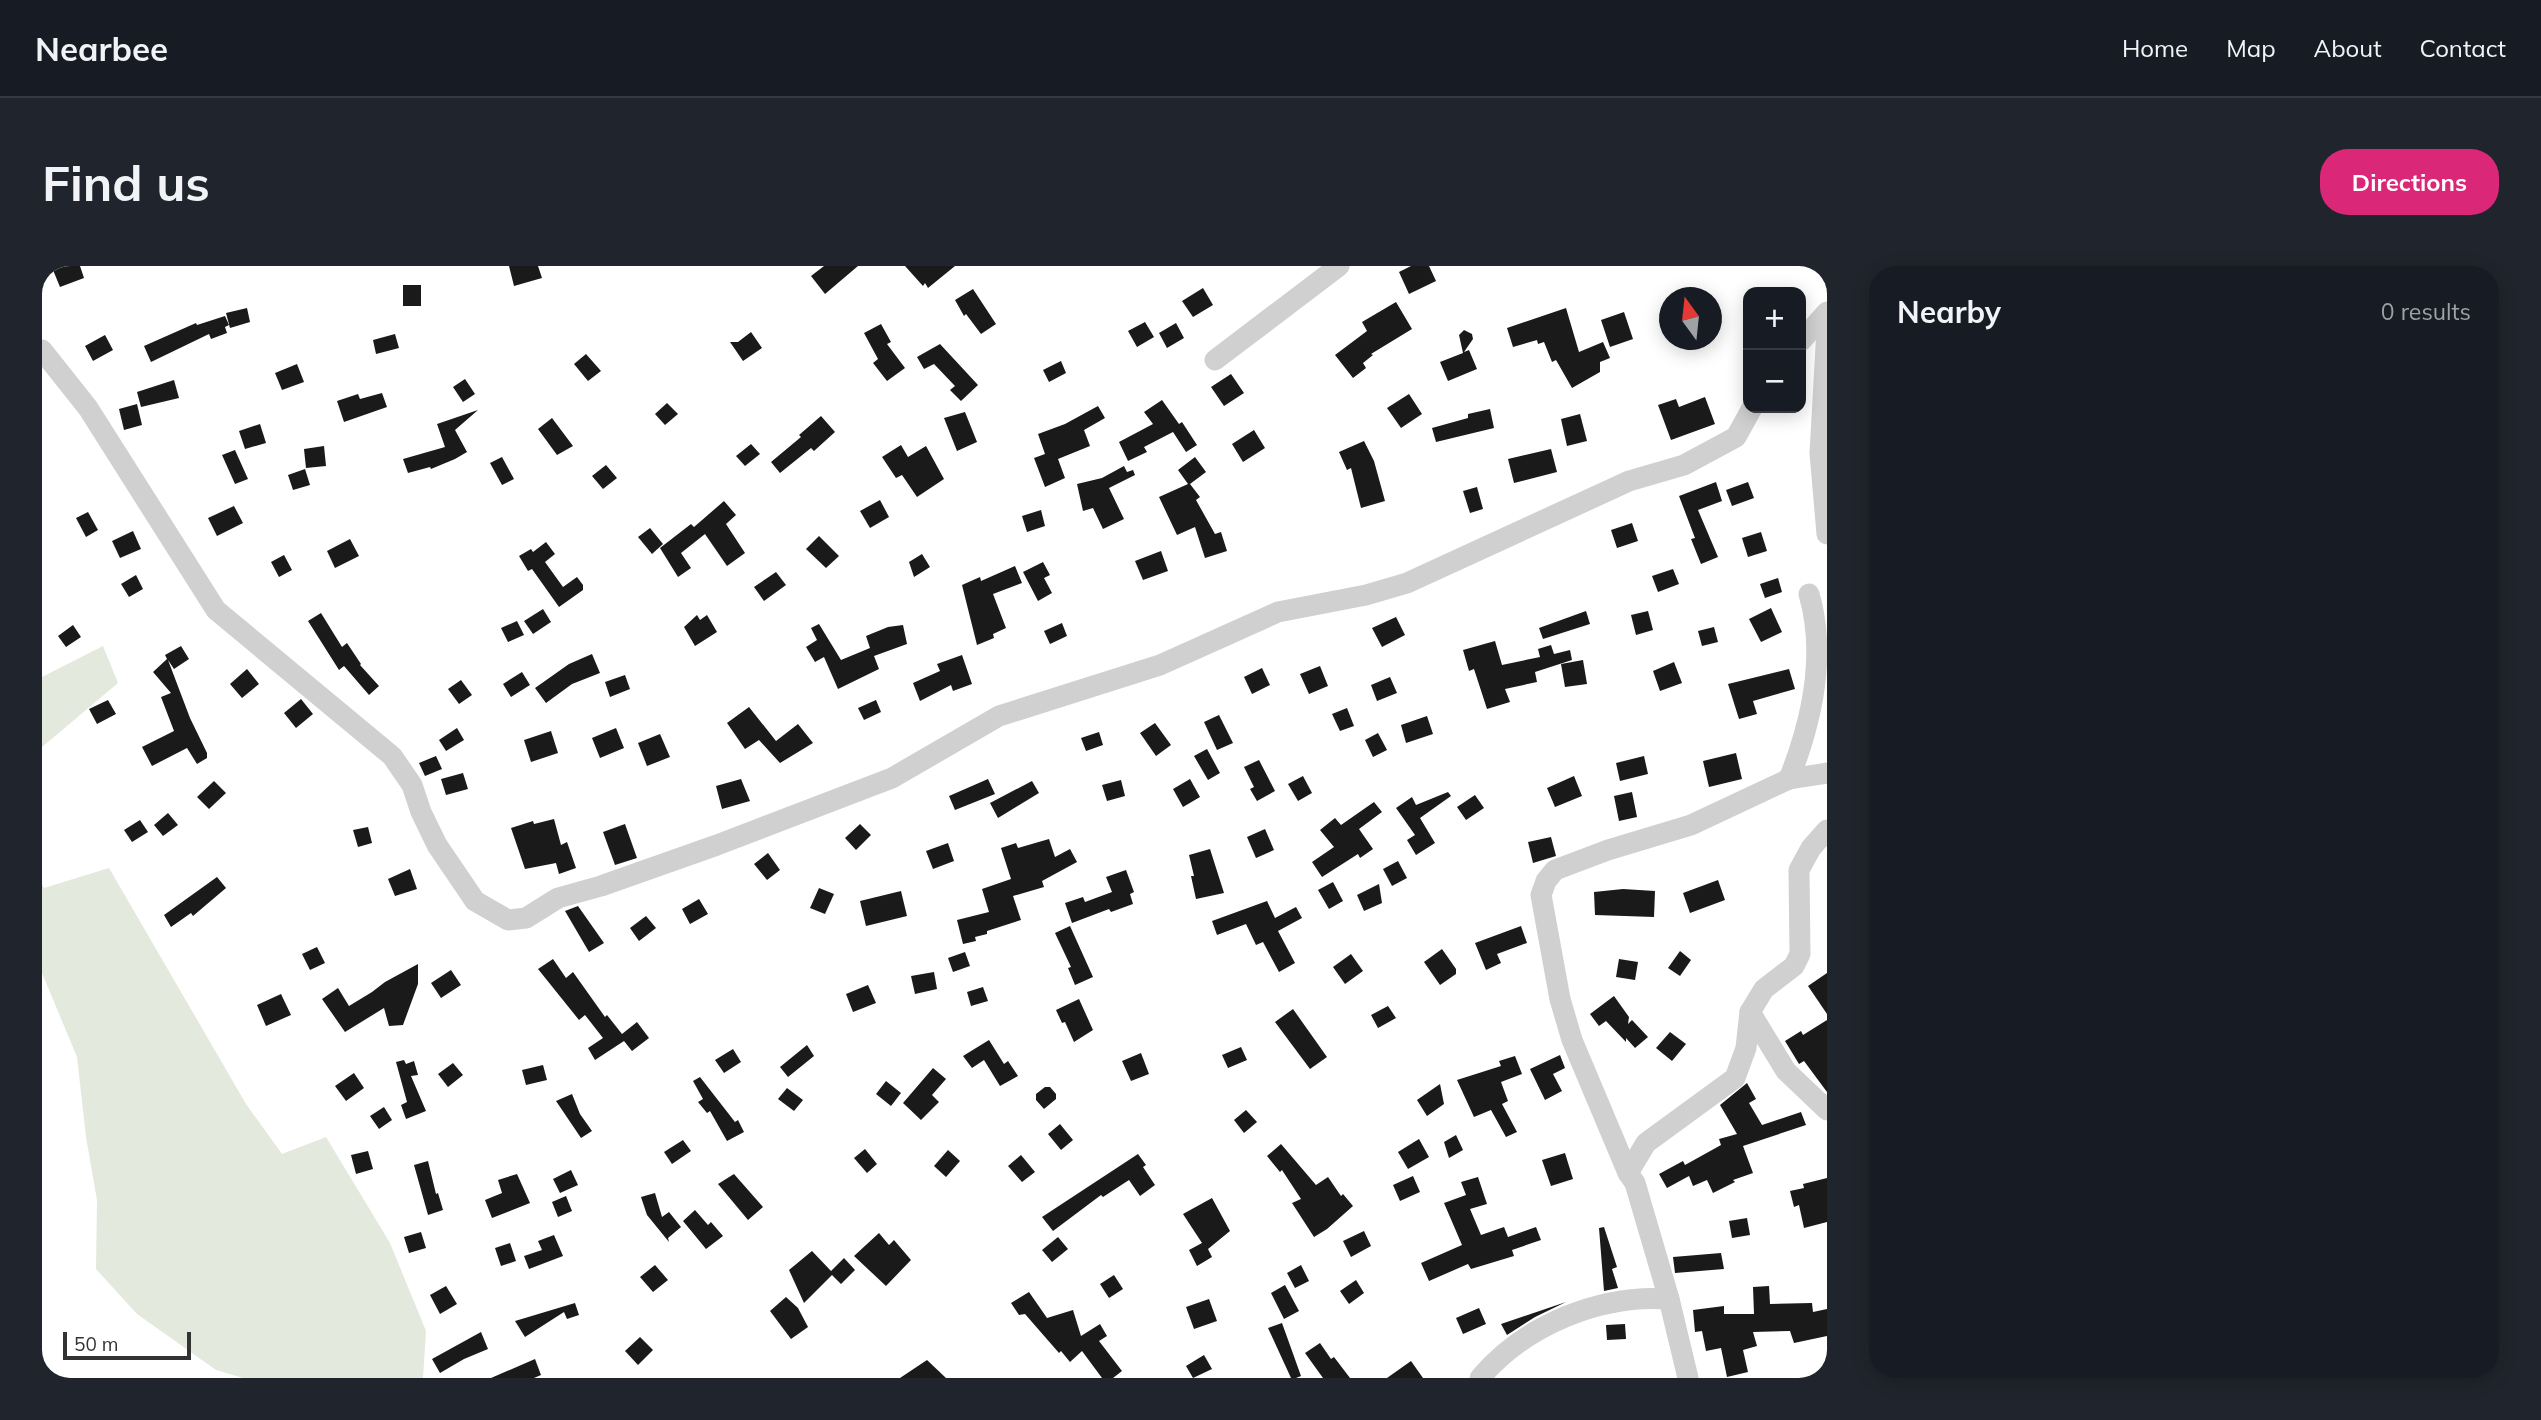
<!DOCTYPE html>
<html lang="en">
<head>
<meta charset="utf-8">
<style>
  body { margin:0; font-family:Mulish,sans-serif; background:#20242c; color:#f1f3f6 }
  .controls { position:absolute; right:21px; top:21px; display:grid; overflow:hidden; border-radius:14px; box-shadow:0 4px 18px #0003 }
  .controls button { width:63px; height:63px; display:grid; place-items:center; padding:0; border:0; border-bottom:2px solid #363941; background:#171b24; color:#f1f3f6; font:35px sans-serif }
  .compass { position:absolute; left:1617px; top:21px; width:63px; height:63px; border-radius:50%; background:#171b24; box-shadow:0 4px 18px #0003; rotate:345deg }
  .scale { position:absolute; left:21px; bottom:18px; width:128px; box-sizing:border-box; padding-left:7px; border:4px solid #333; border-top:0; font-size:19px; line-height:24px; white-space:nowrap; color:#333; -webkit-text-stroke:5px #fff; paint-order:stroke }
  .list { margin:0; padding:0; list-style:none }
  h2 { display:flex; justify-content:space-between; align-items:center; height:91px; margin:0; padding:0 28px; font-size:30px }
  h2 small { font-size:23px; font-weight:400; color:#9ea1a6 }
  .map { position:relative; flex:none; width:1785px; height:1112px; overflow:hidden; border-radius:28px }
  header { display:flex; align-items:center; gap:42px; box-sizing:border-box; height:98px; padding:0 35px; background:#171b24; border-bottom:2px solid #363941 }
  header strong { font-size:33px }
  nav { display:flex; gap:38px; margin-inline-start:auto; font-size:24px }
  .intro { display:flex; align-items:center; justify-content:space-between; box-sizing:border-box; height:168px; padding:0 42px }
  h1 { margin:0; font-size:49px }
  .button { padding:18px 32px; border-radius:28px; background:#db2777; color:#fff; font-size:24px; font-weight:700 }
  main { display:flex; gap:42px; padding:0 42px }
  aside { flex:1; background:#171b24; border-radius:28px; box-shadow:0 4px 18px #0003 }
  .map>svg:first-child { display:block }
</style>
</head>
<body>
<header>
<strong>Nearbee</strong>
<nav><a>Home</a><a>Map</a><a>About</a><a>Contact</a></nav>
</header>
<div class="intro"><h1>Find us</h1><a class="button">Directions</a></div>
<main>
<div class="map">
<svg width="1785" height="1112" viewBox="0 0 1785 1112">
  <rect width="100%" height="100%" fill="#fff"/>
  <!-- green -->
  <g fill="#e3e9dc">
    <polygon points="61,380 76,417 0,481 0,411"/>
    <polygon points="67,602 204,838 240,888 284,871 348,977 384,1065 381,1112 201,1112 174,1104 95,1048 54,1003 55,934 44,871 35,791 0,707 0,618 2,622"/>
  </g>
  <!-- building -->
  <g fill="#1a1a1a">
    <polygon points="23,0 38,0 42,12 18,21 11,4"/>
    <polygon points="467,0 496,0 500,12 472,20"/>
    <polygon points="782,0 816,0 783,28 769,10"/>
    <polygon points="863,0 913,0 886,22 883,17 881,20"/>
    <polygon points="1369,0 1387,0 1394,15 1367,28 1357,6"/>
    <rect x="361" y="19" width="18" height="21"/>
    <polygon points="1161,22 1171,39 1151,51 1140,35"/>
    <polygon points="931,23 954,58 939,68 924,48 922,50 913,34"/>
    <polygon points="1354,36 1370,63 1329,88 1331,89 1321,97 1324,102 1311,112 1293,89 1325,65 1320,56"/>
    <polygon points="205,42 208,56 188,62 184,47"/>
    <polygon points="1524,42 1537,86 1561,76 1568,92 1558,96 1558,106 1530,122 1514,94 1510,96 1502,76 1496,78 1495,74 1471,81 1465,62"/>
    <polygon points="1582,46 1591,73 1568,81 1559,54"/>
    <polygon points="183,50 187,59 183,61 185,67 169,73 167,68 109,96 102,80 154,57 155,59"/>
    <polygon points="1103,56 1112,71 1095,81 1086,65"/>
    <polygon points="1134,57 1142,72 1125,82 1117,67"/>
    <polygon points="839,58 849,76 845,78 863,102 845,115 831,97 836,93 822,67"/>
    <polygon points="1422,64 1430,68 1431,73 1422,86 1427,84 1435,103 1406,115 1398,96 1421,87 1417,69"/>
    <polygon points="709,66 720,82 701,95 688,76 696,76"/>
    <polygon points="353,68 357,82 334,88 331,74"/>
    <polygon points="63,69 71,84 51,95 43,80"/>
    <polygon points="898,78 936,119 919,135 908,124 913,120 892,98 882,103 875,91"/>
    <polygon points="544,88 559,105 546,115 532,98"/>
    <polygon points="1019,95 1024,107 1007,116 1001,104"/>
    <polygon points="255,98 262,116 240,124 233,107"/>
    <polygon points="1189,108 1202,127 1182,140 1169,121"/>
    <polygon points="423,113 433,128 421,136 411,121"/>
    <polygon points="132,114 137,132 99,141 95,126"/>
    <polygon points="340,127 345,141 302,156 295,135 316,128 318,133"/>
    <polygon points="1367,128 1380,148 1359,162 1345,142"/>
    <polygon points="1663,131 1673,158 1629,174 1616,139 1634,133 1637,141"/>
    <polygon points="1120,134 1137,158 1140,156 1155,179 1144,186 1131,166 1102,181 1105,186 1086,195 1077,176 1111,158 1102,146"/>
    <polygon points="625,137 636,148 623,159 613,148"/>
    <polygon points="95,138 100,159 82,164 77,143"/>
    <polygon points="1056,140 1063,152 1042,164 1048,180 1016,193 1023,212 1003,221 992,192 1003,188 996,168 1023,158"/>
    <polygon points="1448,143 1452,162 1394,176 1390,162 1426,152 1426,148"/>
    <polygon points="436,144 413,164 425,186 413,193 389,203 388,201 366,207 361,193 403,181 395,158"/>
    <polygon points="923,146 935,176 915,185 902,152"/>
    <polygon points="1538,148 1545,175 1525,180 1519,153"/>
    <polygon points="779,150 793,166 772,185 769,182 738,207 729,196 759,171 757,169"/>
    <polygon points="510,152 531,180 515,189 496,163"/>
    <polygon points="218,158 224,177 203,183 197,165"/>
    <polygon points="1212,164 1223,182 1201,196 1190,178"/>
    <polygon points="1322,175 1332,195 1343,235 1319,242 1309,202 1305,204 1297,186"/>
    <polygon points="709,178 718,188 703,200 694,190"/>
    <polygon points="859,179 866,191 884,180 902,213 875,231 860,209 854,212 840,191"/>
    <polygon points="282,180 284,200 264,202 262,183"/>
    <polygon points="1509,183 1515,206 1472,217 1466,193"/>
    <polygon points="193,184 206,213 193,218 180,189"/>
    <polygon points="460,191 472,213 460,219 448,197"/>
    <polygon points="1153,191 1164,206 1148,218 1158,231 1154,234 1173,268 1179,266 1185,285 1163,292 1153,261 1135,269 1117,231 1146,218 1136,204"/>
    <polygon points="564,199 575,212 561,223 550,210"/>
    <polygon points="1082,200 1085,206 1091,204 1093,209 1067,222 1082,253 1061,263 1051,242 1041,245 1035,218 1060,212"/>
    <polygon points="263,203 268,219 251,224 246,209"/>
    <polygon points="1674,216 1680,235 1656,244 1676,291 1659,298 1649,273 1653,272 1637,230"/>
    <polygon points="1706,216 1712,232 1690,240 1684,224"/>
    <polygon points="1435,221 1441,243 1428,247 1421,225"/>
    <polygon points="838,234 847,251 828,262 818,245"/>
    <polygon points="682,235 694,249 684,258 703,287 685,300 663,268 639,287 649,302 636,311 618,282 649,258 652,261"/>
    <polygon points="192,240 201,257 175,270 166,252"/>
    <polygon points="999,244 1003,260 985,266 980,250"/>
    <polygon points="46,246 56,264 44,271 34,252"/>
    <polygon points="1590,257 1596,275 1575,282 1569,264"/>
    <polygon points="608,262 621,278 610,288 596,271"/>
    <polygon points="91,265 99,283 78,292 70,275"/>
    <polygon points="1719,266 1725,285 1706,291 1700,272"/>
    <polygon points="777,270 797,290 784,302 764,283"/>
    <polygon points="308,273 317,290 293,302 285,285"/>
    <polygon points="504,276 513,288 503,296 521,321 535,311 541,319 541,324 517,341 490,303 486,305 477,290 489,283 491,286"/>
    <polygon points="1119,285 1126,305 1101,314 1093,295"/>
    <polygon points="880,288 888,301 872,311 867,296"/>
    <polygon points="242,289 250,304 237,311 229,296"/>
    <polygon points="1001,296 1008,309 1002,312 1010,327 996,335 981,306"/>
    <polygon points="973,300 980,317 951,328 964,362 951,368 952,372 935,379 920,319 938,311 939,315"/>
    <polygon points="1631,303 1637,318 1616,326 1610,310"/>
    <polygon points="734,306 744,319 722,335 712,321"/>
    <polygon points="94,309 101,323 87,331 79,318"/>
    <polygon points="1736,312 1740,326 1723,332 1718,318"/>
    <polygon points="1729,342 1740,366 1719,376 1707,353"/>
    <polygon points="501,343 509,356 491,368 482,355"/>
    <polygon points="1544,345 1548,358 1501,373 1497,362"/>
    <polygon points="1606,345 1611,364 1594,369 1589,349"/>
    <polygon points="279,347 300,381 305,377 319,398 318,399 337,420 327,429 302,400 297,404 266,355"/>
    <polygon points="655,349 658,354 665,349 675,366 653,380 642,361"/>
    <polygon points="1354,351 1363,369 1340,381 1330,362"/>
    <polygon points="475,355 482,369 466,376 459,362"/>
    <polygon points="1020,357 1025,370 1008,378 1002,365"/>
    <polygon points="777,358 799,394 828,382 824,370 846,361 861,359 865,378 832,390 837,403 796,423 782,391 773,396 764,381 775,374 769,362"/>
    <polygon points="31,359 39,371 24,381 16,370"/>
    <polygon points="1672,361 1676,376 1660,380 1656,365"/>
    <polygon points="1453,375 1460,399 1498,391 1496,383 1509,379 1512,388 1528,384 1530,394 1493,406 1495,416 1463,423 1468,436 1445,443 1432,403 1427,405 1421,384"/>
    <polygon points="139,380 147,393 132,403 126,394 148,452 165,487 165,492 155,498 145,482 110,500 100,481 132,465 119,431 129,427 111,406 125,393 123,389"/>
    <polygon points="550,388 558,407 530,418 504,437 493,422 527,398"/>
    <polygon points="920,389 930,418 911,425 909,419 878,435 871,417 898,405 895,398"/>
    <polygon points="1541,394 1545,418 1523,421 1519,398"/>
    <polygon points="1632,396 1640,417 1618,425 1611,405"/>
    <polygon points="1278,400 1286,420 1267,428 1258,408"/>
    <polygon points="1220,402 1228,419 1210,428 1202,411"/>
    <polygon points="205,403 217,418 200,432 188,418"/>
    <polygon points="1747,403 1753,423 1711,435 1715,448 1697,453 1686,418"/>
    <polygon points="480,406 488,419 469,431 461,418"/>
    <polygon points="583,409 588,423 568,431 563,416"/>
    <polygon points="1348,411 1355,427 1335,435 1329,419"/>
    <polygon points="419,414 430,429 417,438 406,423"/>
    <polygon points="259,433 271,448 254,462 242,447"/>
    <polygon points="66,434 74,448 55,458 47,443"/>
    <polygon points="834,434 839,446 822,454 816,442"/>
    <polygon points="707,441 734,475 756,458 771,477 738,497 717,474 703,483 685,457"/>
    <polygon points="1305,442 1312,460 1298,465 1290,448"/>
    <polygon points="1177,449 1191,477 1175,484 1162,456"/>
    <polygon points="1385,450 1391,468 1364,477 1359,459"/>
    <polygon points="1113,457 1129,479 1114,490 1098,467"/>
    <polygon points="415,462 422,474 404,485 397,474"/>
    <polygon points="574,462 582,482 558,492 550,472"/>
    <polygon points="509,465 516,487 489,496 482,474"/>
    <polygon points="1057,466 1061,479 1044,485 1039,472"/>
    <polygon points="1336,467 1345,484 1331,491 1323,474"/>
    <polygon points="618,468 628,491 605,500 596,477"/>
    <polygon points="1165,483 1178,507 1166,514 1152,490"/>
    <polygon points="1694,487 1700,513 1667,521 1661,495"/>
    <polygon points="394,490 400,503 383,510 377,497"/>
    <polygon points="1602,490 1606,508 1578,515 1574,497"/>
    <polygon points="1217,494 1233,525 1215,535 1208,523 1212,521 1202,501"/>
    <polygon points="421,507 426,523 404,529 399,513"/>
    <polygon points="1261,510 1270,527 1256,535 1246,518"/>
    <polygon points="1532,510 1540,530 1513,541 1505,522"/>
    <polygon points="699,513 708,535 680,543 674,520"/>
    <polygon points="946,513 953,528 913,544 907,530"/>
    <polygon points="1148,513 1158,531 1141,541 1131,523"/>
    <polygon points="1079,514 1083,530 1065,535 1060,519"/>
    <polygon points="172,515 184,527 167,543 155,531"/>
    <polygon points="990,515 997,527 956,552 948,537"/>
    <polygon points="1406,526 1409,530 1378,552 1393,577 1374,589 1365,574 1373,569 1354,542 1370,531 1374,539"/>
    <polygon points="1590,526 1595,551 1577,555 1572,530"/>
    <polygon points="1433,529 1442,542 1424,554 1415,541"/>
    <polygon points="1332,536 1340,546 1317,563 1331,583 1318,592 1316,588 1280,611 1270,596 1292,581 1278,564 1293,552 1299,559"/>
    <polygon points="126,547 136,559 121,570 112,559"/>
    <polygon points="512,553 519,579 525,576 534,602 517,608 514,597 483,603 469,562 491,555 492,558"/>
    <polygon points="98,554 106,566 90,576 82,564"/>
    <polygon points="583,558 595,592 573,599 561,566"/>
    <polygon points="818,558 829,569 814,584 803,572"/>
    <polygon points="326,561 330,577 316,581 311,564"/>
    <polygon points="1223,563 1232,584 1214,592 1205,571"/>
    <polygon points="1509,571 1514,590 1491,597 1486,576"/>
    <polygon points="1007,573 1013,591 1028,583 1035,596 1000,615 1002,621 971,630 979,654 945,665 945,668 933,671 934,675 921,678 915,654 947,646 940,623 969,613 959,582 974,577 976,582"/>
    <polygon points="906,577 912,595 891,603 884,585"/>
    <polygon points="1168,583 1182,627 1154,633 1149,610 1152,610 1147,589"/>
    <polygon points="726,587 738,604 725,614 712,598"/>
    <polygon points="1356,595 1365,612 1350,620 1341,603"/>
    <polygon points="368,603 375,623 353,630 346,613"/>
    <polygon points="1084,604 1092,626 1088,628 1091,638 1069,646 1067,643 1030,657 1023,637 1041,631 1043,636 1070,626 1064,611"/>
    <polygon points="175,611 184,622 151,650 149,647 129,661 122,649"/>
    <polygon points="1676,614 1683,634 1648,647 1641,627"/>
    <polygon points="1291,616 1301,635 1287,643 1276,624"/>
    <polygon points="1337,618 1340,637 1322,645 1315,629"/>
    <polygon points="777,622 792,628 783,648 768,642"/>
    <polygon points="1581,623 1613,625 1612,651 1553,649 1552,626"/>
    <polygon points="859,625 865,650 824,660 818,635"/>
    <polygon points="657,633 666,648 648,658 640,643"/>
    <polygon points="1225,635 1233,652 1254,641 1260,652 1236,665 1253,697 1237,706 1221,676 1214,679 1204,658 1175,669 1170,655"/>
    <polygon points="536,640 562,677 547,686 523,645"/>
    <polygon points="604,650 614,662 597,675 588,662"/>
    <polygon points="1028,660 1051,711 1033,719 1026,702 1029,701 1013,667"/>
    <polygon points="1479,660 1485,677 1455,688 1459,697 1444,704 1433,677"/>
    <polygon points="275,681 283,697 268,704 260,688"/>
    <polygon points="1400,683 1414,703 1414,708 1398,719 1382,696"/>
    <polygon points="1638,685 1649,694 1638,710 1626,702"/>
    <polygon points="923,686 928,700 911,706 906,692"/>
    <polygon points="1309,688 1321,705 1303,718 1291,701"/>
    <polygon points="511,693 524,712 531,706 563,751 565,749 580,768 595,756 607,772 590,785 582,775 553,794 546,782 561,772 543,749 537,754 496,703"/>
    <polygon points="1577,693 1596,696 1593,714 1574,711"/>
    <polygon points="376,698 376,718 361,759 347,760 342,742 303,766 280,733 296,722 307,740 330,726 343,716"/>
    <polygon points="409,704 419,719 399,732 389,717"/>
    <polygon points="892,706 895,723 873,728 869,710"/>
    <polygon points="1785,707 1785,748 1766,720"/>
    <polygon points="826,719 834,737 811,746 804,728"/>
    <polygon points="941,721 946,735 929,740 925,726"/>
    <polygon points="239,728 249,749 224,760 215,739"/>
    <polygon points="1572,730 1587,751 1586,758 1590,754 1606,771 1593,782 1584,772 1584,776 1564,755 1557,760 1548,748"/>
    <polygon points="1037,733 1051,764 1032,776 1023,756 1020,757 1014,744"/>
    <polygon points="1346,740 1354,752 1336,762 1329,749"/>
    <polygon points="1251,743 1285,791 1268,803 1233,756"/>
    <polygon points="1785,754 1785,826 1762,795 1757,798 1743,775 1759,765 1761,769"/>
    <polygon points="1628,766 1644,778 1630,795 1614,782"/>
    <polygon points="947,774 962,798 966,795 976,810 958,820 942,794 930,802 921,790"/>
    <polygon points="765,779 772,790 746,811 738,801"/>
    <polygon points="1199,781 1205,794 1186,802 1180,789"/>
    <polygon points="691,783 699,796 682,807 673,794"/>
    <polygon points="1099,787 1107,808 1089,815 1080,795"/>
    <polygon points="1518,789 1523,802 1511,808 1520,825 1503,834 1488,803"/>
    <polygon points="1473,790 1480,808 1459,816 1466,835 1460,838 1475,866 1464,871 1449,844 1432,851 1415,814 1459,800 1457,795"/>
    <polygon points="362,794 364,798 372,795 376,809 369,810 384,845 364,853 359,839 365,836 354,796"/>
    <polygon points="411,797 421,809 406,821 396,808"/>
    <polygon points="501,799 505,814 484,819 480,804"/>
    <polygon points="891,802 904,813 890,829 897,836 879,854 861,837"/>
    <polygon points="312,807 322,822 304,835 293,820"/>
    <polygon points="658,811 693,856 696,854 702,866 685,875 668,845 665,847 656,836 661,833 651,815"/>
    <polygon points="844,815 859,827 849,840 834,828"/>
    <polygon points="1705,817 1714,833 1707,837 1720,859 1759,846 1764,859 1701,880 1711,907 1691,914 1693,916 1671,927 1665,914 1651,920 1647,910 1625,922 1617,908 1641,895 1643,899 1679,879 1677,873 1695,868 1678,839"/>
    <polygon points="1398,818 1402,838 1385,850 1375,834"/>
    <polygon points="1003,821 1008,821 1014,828 1014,833 1002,843 994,834 994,828"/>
    <polygon points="745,822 761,834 752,845 736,833"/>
    <polygon points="530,828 538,848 550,865 539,872 514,835"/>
    <polygon points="342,841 350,854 337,863 328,850"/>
    <polygon points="1204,844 1215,856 1202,867 1192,854"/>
    <polygon points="1018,858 1031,874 1019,884 1006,868"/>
    <polygon points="1414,869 1421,884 1407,892 1402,876"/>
    <polygon points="1377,873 1387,891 1366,903 1356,886"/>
    <polygon points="641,874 649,885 630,898 622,886"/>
    <polygon points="1239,878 1274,919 1286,911 1299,930 1301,928 1311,940 1285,963 1272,971 1250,937 1259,933 1240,904 1238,906 1225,890"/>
    <polygon points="823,883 835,898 825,907 812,892"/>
    <polygon points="906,884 918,895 904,911 892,900"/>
    <polygon points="326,885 331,903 314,908 309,889"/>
    <polygon points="1523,887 1531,913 1509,920 1500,894"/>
    <polygon points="1096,888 1104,899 1101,901 1113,919 1098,930 1087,914 1061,931 1059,929 1011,965 1000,951"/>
    <polygon points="979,889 993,906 980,916 966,900"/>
    <polygon points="386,895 394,928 396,927 401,944 386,949 372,899"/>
    <polygon points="529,904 536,919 518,927 511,913"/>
    <polygon points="475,908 488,937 450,952 443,934 460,927 456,914"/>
    <polygon points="692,908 721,941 706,954 676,918"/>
    <polygon points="1371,910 1378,926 1358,935 1351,919"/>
    <polygon points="1436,911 1445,938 1428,943 1439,969 1462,961 1466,971 1494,961 1499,974 1470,984 1472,990 1429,1003 1426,998 1387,1015 1379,997 1420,979 1402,937 1424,929 1419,916"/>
    <polygon points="1785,912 1785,956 1762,962 1757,939 1752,941 1748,925 1762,922 1761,918"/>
    <polygon points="613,927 620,951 627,946 639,961 626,972 627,976 605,949 599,931"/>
    <polygon points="524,930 530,945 516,951 510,936"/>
    <polygon points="1170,932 1188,965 1166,983 1170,991 1155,1000 1147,984 1160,977 1141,948"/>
    <polygon points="653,944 666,959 669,956 681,970 664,983 641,955"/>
    <polygon points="1705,952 1708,969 1690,972 1687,955"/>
    <polygon points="1562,961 1575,1001 1570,1003 1576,1022 1562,1025 1557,962"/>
    <polygon points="1322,965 1329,980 1309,991 1301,975"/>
    <polygon points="379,966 384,982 367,987 362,971"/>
    <polygon points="837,967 847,979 852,974 869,994 844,1020 812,990"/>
    <polygon points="512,969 521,990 487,1003 482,990 500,984 496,975"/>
    <polygon points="1016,971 1026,983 1010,996 1000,984"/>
    <polygon points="468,977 474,995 459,1000 453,982"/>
    <polygon points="770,985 789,1005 802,992 813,1004 799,1018 790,1009 762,1037 747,1004"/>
    <polygon points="1679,987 1682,1003 1633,1007 1631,991"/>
    <polygon points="613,999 626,1014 611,1026 598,1011"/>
    <polygon points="1259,999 1267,1015 1253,1022 1245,1007"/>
    <polygon points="1072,1009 1081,1023 1067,1032 1058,1018"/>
    <polygon points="1314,1014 1322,1027 1307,1038 1298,1025"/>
    <polygon points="1243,1019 1257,1045 1242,1053 1229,1027"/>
    <polygon points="404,1020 415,1038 398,1048 388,1029"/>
    <polygon points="1727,1020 1728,1038 1770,1037 1771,1046 1785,1043 1785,1070 1752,1077 1748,1065 1711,1066 1715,1080 1701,1084 1706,1106 1685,1111 1679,1082 1664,1085 1660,1065 1653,1066 1651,1044 1682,1040 1682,1048 1712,1048 1711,1021"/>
    <polygon points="987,1026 1005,1052 1031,1044 1039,1070 1058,1058 1065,1070 1057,1075 1080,1105 1071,1112 1060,1112 1040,1085 1028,1096 1019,1085 1017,1087 983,1048 977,1049 969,1037"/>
    <polygon points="744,1031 756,1042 766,1061 749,1073 728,1045"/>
    <polygon points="1167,1033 1175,1055 1152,1063 1144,1041"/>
    <polygon points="1524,1036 1493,1051 1465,1069 1459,1058"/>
    <polygon points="533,1037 537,1049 525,1053 522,1046 483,1071 473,1055"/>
    <polygon points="1437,1042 1444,1058 1421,1068 1414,1052"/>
    <polygon points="1240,1057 1259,1110 1254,1112 1249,1112 1226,1062"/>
    <polygon points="1583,1058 1584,1073 1565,1074 1564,1059"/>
    <polygon points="439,1066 446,1083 422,1093 398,1107 390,1093"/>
    <polygon points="598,1071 611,1084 596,1099 583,1085"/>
    <polygon points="1278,1077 1289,1093 1292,1091 1308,1112 1281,1112 1263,1087"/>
    <polygon points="1162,1089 1170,1103 1151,1112 1144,1100"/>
    <polygon points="493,1093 499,1109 492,1112 449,1112"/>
    <polygon points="885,1094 904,1112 858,1112"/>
    <polygon points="1369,1095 1381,1112 1345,1112"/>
  </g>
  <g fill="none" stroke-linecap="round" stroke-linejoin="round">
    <!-- minor -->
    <g stroke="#d0d0d0" stroke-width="21">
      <polyline points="1785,63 1778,187 1785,268"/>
      <polyline points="1759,75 1785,46"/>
      <polyline points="0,84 46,142 174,344 350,490 370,519 379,546 395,579 433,635 466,654 484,652 516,632 559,620 675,579 850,512 957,450 1118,399 1236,346 1324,329 1365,317 1587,215 1642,199 1694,171 1710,142"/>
      <polyline points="1173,94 1297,0"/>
      <path d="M 1747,513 C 1770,455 1785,390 1767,328"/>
      <polyline points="1708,746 1744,805 1785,844"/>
      <polyline points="1586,907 1604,877 1693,812 1704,782 1708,746 1722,723 1752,700 1758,688 1757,604 1769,582 1785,564"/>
      <path d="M 1438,1112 C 1483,1059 1558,1028 1627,1033"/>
      <polyline points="1646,1112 1627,1033 1593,917 1586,907 1530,774 1518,733 1499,629 1504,615 1513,604 1566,584 1649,559 1747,513 1785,507"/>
    </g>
  </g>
</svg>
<div class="controls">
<button>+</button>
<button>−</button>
</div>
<svg class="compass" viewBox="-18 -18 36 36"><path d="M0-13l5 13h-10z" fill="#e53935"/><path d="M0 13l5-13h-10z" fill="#9ea1a6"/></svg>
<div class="scale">50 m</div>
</div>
<aside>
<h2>Nearby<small>0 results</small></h2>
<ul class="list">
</ul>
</aside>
</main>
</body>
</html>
